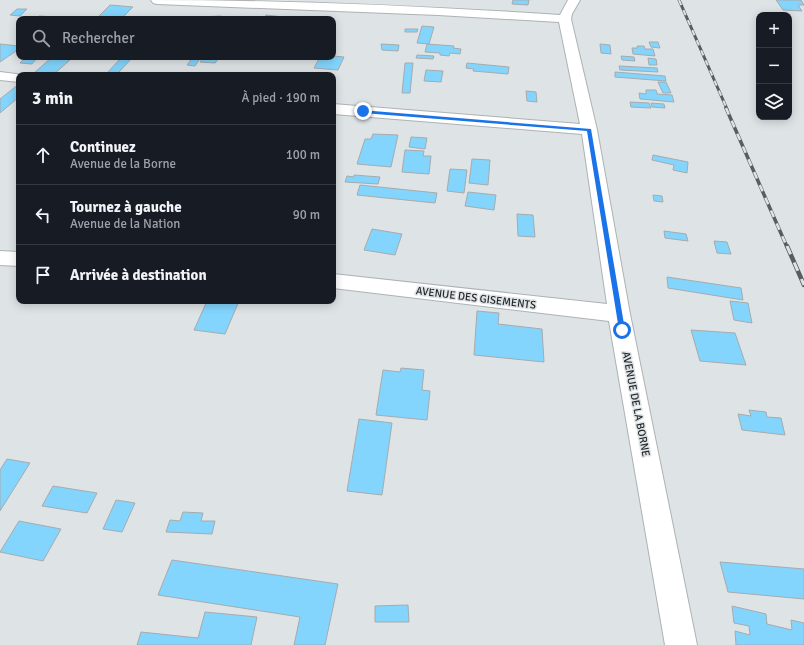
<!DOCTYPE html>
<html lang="fr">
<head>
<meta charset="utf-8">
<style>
  body { margin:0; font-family:Signika,sans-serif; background:#242831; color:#f1f3f6 }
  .controls { position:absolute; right:12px; top:12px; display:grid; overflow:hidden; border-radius:8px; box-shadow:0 2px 10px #0003 }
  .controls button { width:36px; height:36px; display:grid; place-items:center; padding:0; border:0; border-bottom:1px solid #363941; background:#171b24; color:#f1f3f6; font:20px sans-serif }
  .stop { position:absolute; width:12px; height:12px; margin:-9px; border:3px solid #1a73e8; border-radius:50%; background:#fff }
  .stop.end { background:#1a73e8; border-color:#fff; box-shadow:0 1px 4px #0008 }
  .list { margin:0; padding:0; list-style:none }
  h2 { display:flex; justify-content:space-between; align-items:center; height:52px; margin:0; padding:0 16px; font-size:17px }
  h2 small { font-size:13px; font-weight:400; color:#9ea1a6 }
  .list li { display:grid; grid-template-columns:26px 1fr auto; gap:12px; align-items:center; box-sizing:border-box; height:60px; padding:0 16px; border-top:1px solid #363941 }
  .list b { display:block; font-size:15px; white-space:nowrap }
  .list p { margin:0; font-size:13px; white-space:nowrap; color:#9ea1a6 }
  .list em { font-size:13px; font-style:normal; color:#9ea1a6 }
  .icon { flex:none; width:22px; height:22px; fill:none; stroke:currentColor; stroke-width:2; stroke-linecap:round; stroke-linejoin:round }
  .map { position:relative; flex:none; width:804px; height:645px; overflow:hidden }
  .search { position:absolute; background:#171b24; box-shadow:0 2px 10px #0003; left:16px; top:16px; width:320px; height:44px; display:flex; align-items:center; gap:10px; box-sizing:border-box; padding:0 14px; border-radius:8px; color:#9ea1a6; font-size:15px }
  .panel { position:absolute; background:#171b24; box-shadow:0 2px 10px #0003; left:16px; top:72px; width:320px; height:232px; border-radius:8px }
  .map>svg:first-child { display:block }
</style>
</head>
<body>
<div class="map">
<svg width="804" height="645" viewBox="0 0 804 645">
  <rect width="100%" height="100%" fill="#dee3e6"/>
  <!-- building -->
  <g fill="#83d5fd" stroke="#a6abad">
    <polygon points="513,0 529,0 528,5 512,4"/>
    <polygon points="776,0 801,0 804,5 798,5 802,11 783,10"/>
    <polygon points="110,5 133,7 121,19 98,17"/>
    <polygon points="17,9 27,9 20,16 10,15"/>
    <polygon points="266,15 283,17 281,19 264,19"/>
    <polygon points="39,16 55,17 53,19 36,19"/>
    <polygon points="221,16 220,19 200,19 200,17"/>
    <polygon points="422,26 434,27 429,44 417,43"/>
    <polygon points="405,29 418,29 417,32 405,32"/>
    <polygon points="649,42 658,42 660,48 651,47"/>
    <polygon points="0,44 19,46 19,49 0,62"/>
    <polygon points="381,44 399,45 398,51 382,50"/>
    <polygon points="427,44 454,46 453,48 461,49 460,54 450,53 449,56 440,55 440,53 425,52"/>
    <polygon points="600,44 610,45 611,54 601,53"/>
    <polygon points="637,46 644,46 645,49 653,49 655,56 633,54 632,48 638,48"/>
    <polygon points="417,55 434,56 433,59 416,58"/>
    <polygon points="333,56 344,57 338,70 314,68 320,57"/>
    <polygon points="621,56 634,57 635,61 622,60"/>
    <polygon points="26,57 38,57 32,64 20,63"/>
    <polygon points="122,57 133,57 118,73 107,73"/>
    <polygon points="193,57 201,57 195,66 187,65"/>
    <polygon points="204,57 220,57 215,63 200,62"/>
    <polygon points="51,58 70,60 53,75 34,73"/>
    <polygon points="648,58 656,59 657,65 649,65"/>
    <polygon points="405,63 413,63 410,93 402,93"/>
    <polygon points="467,63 509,67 508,74 473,71 474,69 466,68"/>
    <polygon points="619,66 657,68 658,72 620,70"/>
    <polygon points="426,70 443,71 441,82 424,81"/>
    <polygon points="615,72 665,76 666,81 615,77"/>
    <polygon points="658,82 666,82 671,93 663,93"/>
    <polygon points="19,84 19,97 0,113 0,99"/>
    <polygon points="646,90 656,90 657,94 672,95 674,102 640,99 639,93 646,94"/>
    <polygon points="526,91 536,92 537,102 527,101"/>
    <polygon points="630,102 649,103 651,108 631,107"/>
    <polygon points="651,103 664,104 665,108 652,107"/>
    <polygon points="373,134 398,135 391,167 357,164 365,139 371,139"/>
    <polygon points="411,137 427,138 425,149 409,147"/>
    <polygon points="405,150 424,151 423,156 431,156 429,174 402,172"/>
    <polygon points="653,155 688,162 687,173 673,170 674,165 652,160"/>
    <polygon points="472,159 490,160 488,185 469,183"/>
    <polygon points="450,169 467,170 464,193 447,191"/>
    <polygon points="354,175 380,177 378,184 345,182 347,176 354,177"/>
    <polygon points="360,185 437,193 435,203 357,195"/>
    <polygon points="468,192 496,195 494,210 465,206"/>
    <polygon points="653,195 662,196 663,202 654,201"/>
    <polygon points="517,214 533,215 535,237 518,236"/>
    <polygon points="372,229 402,234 395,255 364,250"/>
    <polygon points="664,231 686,234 688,241 665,238"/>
    <polygon points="714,241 727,242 731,254 717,253"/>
    <polygon points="667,277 741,288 743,300 668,288"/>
    <polygon points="207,301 239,301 225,334 194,330"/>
    <polygon points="730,301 748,303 752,323 734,320"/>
    <polygon points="477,311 499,313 498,324 542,329 544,362 474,355"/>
    <polygon points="691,330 735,333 746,365 700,361"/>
    <polygon points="401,368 424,370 422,390 430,391 427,420 376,415 383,370 400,372"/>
    <polygon points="749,410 766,412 767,417 781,418 785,435 742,430 738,414 751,416"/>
    <polygon points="359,419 392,423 382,495 347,491"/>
    <polygon points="7,459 30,463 0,511 0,470"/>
    <polygon points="53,486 97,493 87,513 42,506"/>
    <polygon points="116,500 135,503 122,532 103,529"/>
    <polygon points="183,512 203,513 201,521 215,521 212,534 166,532 170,520 180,521"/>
    <polygon points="19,521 61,529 43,561 0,552"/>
    <polygon points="172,560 338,584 325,645 294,645 300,617 158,595"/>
    <polygon points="720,562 804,569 804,599 728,592"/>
    <polygon points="408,605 409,622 375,622 375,606"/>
    <polygon points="732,606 766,614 767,624 792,630 791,620 804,623 804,645 736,645 735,631 750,635 749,626 734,623"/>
    <polygon points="205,612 257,617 251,645 137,645 141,632 198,638"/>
  </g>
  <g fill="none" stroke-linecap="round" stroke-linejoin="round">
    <defs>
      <g id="minor">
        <path d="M 151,0 C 287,0 423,6 560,15 L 568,0 L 580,0 L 572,14 L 571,19 L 597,130 L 630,314 L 697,645 L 665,645 L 609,321 L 333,288 L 333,274 L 607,304 L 582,134 L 333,114 L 333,104 L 580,124 L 559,22 L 438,15 L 157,4 L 153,3 Z"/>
        <polygon points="0,72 24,75 19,75 19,82 0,80"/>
        <polygon points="0,251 19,252 19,266 0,265"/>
      </g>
    </defs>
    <!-- minor casing -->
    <use href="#minor" stroke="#adb2b5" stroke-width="2"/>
    <!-- minor -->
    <use href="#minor" fill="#fff" fill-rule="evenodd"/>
    <defs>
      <polyline id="rail-far2" points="679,0 727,109"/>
      <polyline id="rail-far1" points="726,108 787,247"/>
      <polyline id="rail" points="787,246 804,285"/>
    </defs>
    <!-- rail-far2 casing -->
    <use href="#rail-far2" stroke="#5a5d5f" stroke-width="3"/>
    <!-- rail-far1 casing -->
    <use href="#rail-far1" stroke="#5a5d5f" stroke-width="3.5"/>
    <!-- rail casing -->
    <use href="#rail" stroke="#5a5d5f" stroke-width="4.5"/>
    <!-- rail-far2 -->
    <use href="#rail-far2" stroke="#dee3e6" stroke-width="2" stroke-dasharray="5.5" stroke-linecap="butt"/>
    <!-- rail-far1 -->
    <use href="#rail-far1" stroke="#dee3e6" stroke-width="2.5" stroke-dasharray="7" stroke-linecap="butt"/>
    <!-- rail -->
    <use href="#rail" stroke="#dee3e6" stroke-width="3" stroke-dasharray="9" stroke-linecap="butt"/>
  </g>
  <!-- route -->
  <polygon fill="#1a73e8" points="361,110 591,129 625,330 624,332 620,332 619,330 587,131 363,113"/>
  <g text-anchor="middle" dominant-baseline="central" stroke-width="3" stroke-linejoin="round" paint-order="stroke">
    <!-- street labels -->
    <g font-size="11" fill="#242627" stroke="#dee3e6">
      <text transform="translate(476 298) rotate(7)">AVENUE DES GISEMENTS</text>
      <text transform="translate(636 404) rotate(79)">AVENUE DE LA BORNE</text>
    </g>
  </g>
</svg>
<div class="controls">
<button>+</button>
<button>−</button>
<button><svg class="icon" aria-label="layers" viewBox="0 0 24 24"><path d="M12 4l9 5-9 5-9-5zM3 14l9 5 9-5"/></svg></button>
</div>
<div class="stop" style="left:622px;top:330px"></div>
<div class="stop end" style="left:363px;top:111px"></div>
<div class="search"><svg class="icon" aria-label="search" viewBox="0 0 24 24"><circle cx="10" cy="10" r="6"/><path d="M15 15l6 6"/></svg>Rechercher</div>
<section class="panel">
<h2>3 min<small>À pied · 190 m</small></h2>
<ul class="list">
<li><svg class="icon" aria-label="ahead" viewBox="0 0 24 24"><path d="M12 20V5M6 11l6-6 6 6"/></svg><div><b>Continuez</b><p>Avenue de la Borne</p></div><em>100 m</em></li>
<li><svg class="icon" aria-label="left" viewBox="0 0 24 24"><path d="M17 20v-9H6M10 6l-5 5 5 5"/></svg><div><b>Tournez à gauche</b><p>Avenue de la Nation</p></div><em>90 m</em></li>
<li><svg class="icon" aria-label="arrive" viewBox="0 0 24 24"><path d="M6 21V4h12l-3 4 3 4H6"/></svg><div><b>Arrivée à destination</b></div></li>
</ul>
</section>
</div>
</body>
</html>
